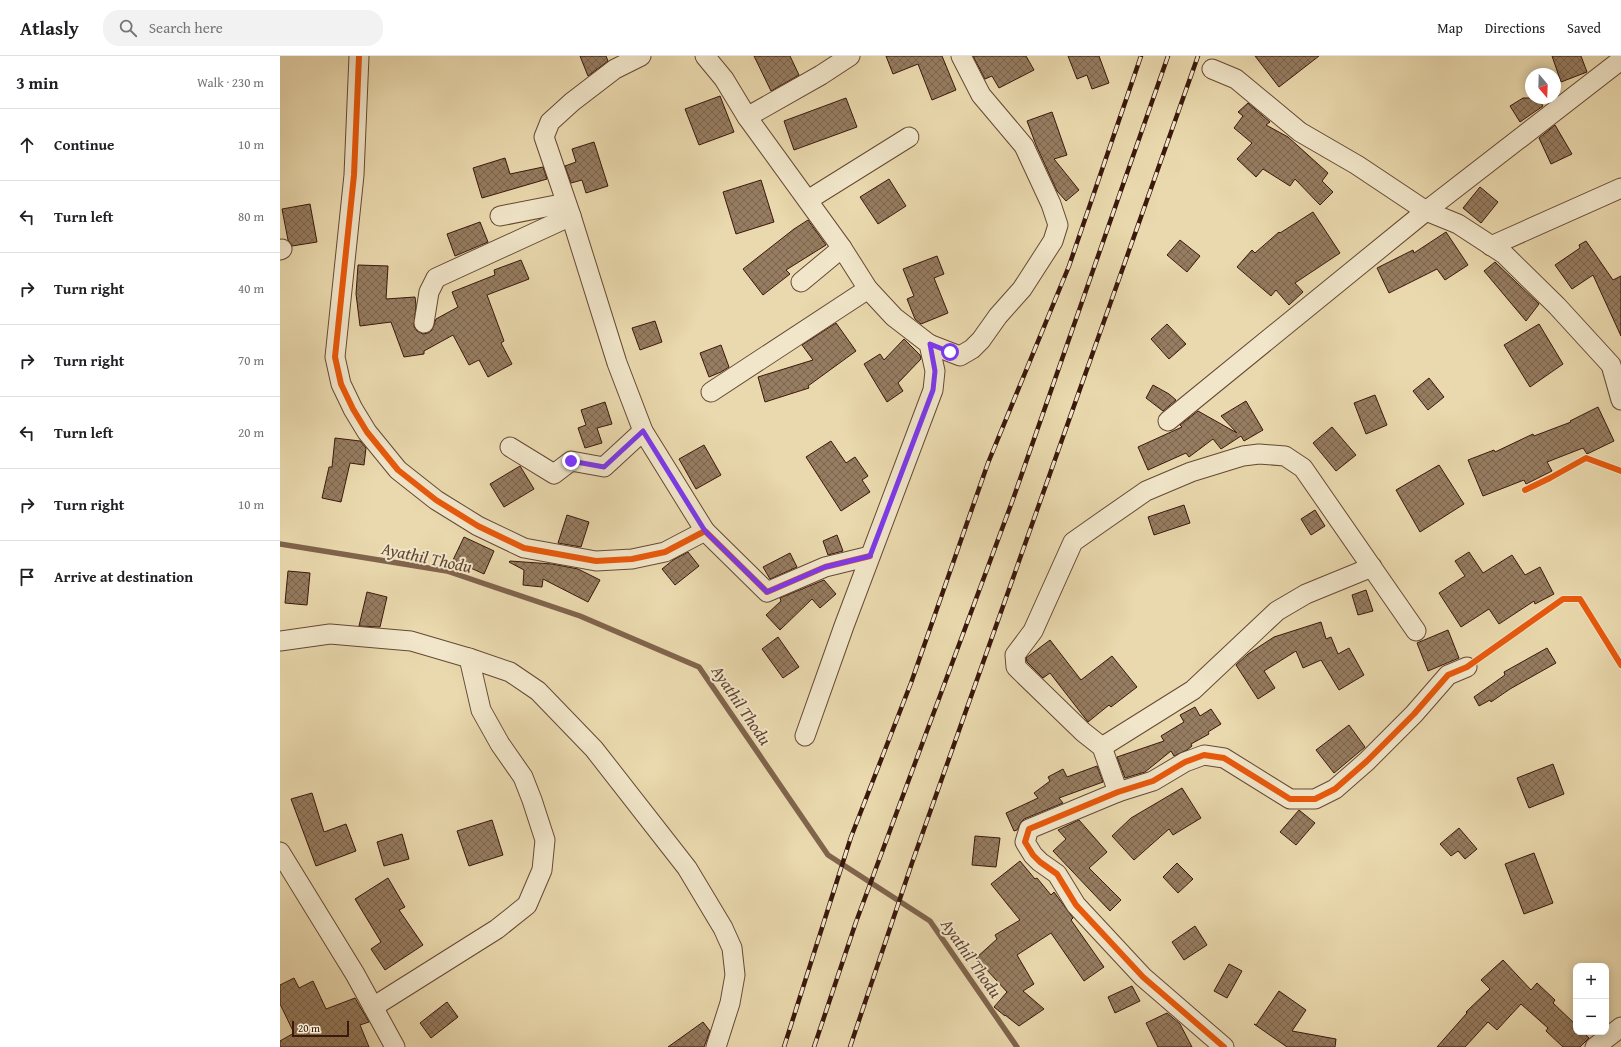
<!DOCTYPE html>
<html lang="en">
<head>
<meta charset="utf-8">
<style>
  body { margin:0; font-family:"Gentium Book Plus",serif; background:#f2f2f2; color:#202124 }
  .controls { position:absolute; right:12px; bottom:12px; display:grid; overflow:hidden; border-radius:8px; box-shadow:0 2px 10px #0003 }
  .controls button { width:36px; height:36px; display:grid; place-items:center; padding:0; border:0; border-bottom:1px solid #e0e0e0; background:#fff; color:#202124; font:20px sans-serif }
  .compass { position:absolute; left:1245px; top:12px; width:36px; height:36px; border-radius:50%; background:#fff; box-shadow:0 2px 10px #0003; rotate:161deg }
  .scale { position:absolute; left:12px; bottom:10px; width:57px; box-sizing:border-box; padding-left:4px; border:2px solid #3a180c; border-top:0; font-size:11px; line-height:14px; white-space:nowrap; color:#3a180c; -webkit-text-stroke:3px #f1e6ca; paint-order:stroke }
  .stop { position:absolute; width:12px; height:12px; margin:-9px; border:3px solid #7c3aed; border-radius:50%; background:#fff }
  .stop.end { background:#7c3aed; border-color:#fff; box-shadow:0 1px 4px #0008 }
  .list { margin:0; padding:0; list-style:none }
  h2 { display:flex; justify-content:space-between; align-items:center; height:52px; margin:0; padding:0 16px; font-size:17px }
  h2 small { font-size:13px; font-weight:400; color:#757577 }
  .list li { display:grid; grid-template-columns:26px 1fr auto; gap:12px; align-items:center; box-sizing:border-box; height:72px; padding:0 16px; border-top:1px solid #e0e0e0 }
  .list b { display:block; font-size:15px; white-space:nowrap }
  .list em { font-size:13px; font-style:normal; color:#757577 }
  .icon { flex:none; width:22px; height:22px; fill:none; stroke:currentColor; stroke-width:2; stroke-linecap:round; stroke-linejoin:round }
  .map { position:relative; flex:none; width:1341px; height:991px; overflow:hidden }
  header { display:flex; align-items:center; gap:24px; box-sizing:border-box; height:56px; padding:0 20px; background:#fff; border-bottom:1px solid #e0e0e0 }
  header strong { font-size:19px }
  nav { display:flex; gap:22px; margin-inline-start:auto; font-size:14px }
  .search { width:280px; height:36px; background:#f2f2f2; display:flex; align-items:center; gap:10px; box-sizing:border-box; padding:0 14px; border-radius:16px; color:#757577; font-size:15px }
  main { display:flex }
  aside { flex:1; background:#fff }
  .map>svg:first-child { display:block }
</style>
</head>
<body>
<header>
<strong>Atlasly</strong>
<div class="search"><svg class="icon" aria-label="search" viewBox="0 0 24 24"><circle cx="10" cy="10" r="6"/><path d="M15 15l6 6"/></svg>Search here</div>
<nav><a>Map</a><a>Directions</a><a>Saved</a></nav>
</header>
<main>
<aside>
<h2>3 min<small>Walk · 230 m</small></h2>
<ul class="list">
<li><svg class="icon" aria-label="ahead" viewBox="0 0 24 24"><path d="M12 20V5M6 11l6-6 6 6"/></svg><div><b>Continue</b></div><em>10 m</em></li>
<li><svg class="icon" aria-label="left" viewBox="0 0 24 24"><path d="M17 20v-9H6M10 6l-5 5 5 5"/></svg><div><b>Turn left</b></div><em>80 m</em></li>
<li><svg class="icon" aria-label="right" viewBox="0 0 24 24"><path d="M7 20v-9h11M14 6l5 5-5 5"/></svg><div><b>Turn right</b></div><em>40 m</em></li>
<li><svg class="icon" aria-label="right" viewBox="0 0 24 24"><path d="M7 20v-9h11M14 6l5 5-5 5"/></svg><div><b>Turn right</b></div><em>70 m</em></li>
<li><svg class="icon" aria-label="left" viewBox="0 0 24 24"><path d="M17 20v-9H6M10 6l-5 5 5 5"/></svg><div><b>Turn left</b></div><em>20 m</em></li>
<li><svg class="icon" aria-label="right" viewBox="0 0 24 24"><path d="M7 20v-9h11M14 6l5 5-5 5"/></svg><div><b>Turn right</b></div><em>10 m</em></li>
<li><svg class="icon" aria-label="arrive" viewBox="0 0 24 24"><path d="M6 21V4h12l-3 4 3 4H6"/></svg><div><b>Arrive at destination</b></div></li>
</ul>
</aside>
<div class="map">
<svg width="1341" height="991" viewBox="0 0 1341 991">
  <defs>
    <pattern id="building-cross-hatch" width="8" height="8" patternUnits="userSpaceOnUse"><rect width="8" height="8" fill="#967c60"/><path d="M0 0l8 8M0 8l8-8" fill="none" stroke="#7b654e"/></pattern>
  </defs>
  <rect width="100%" height="100%" fill="#ead9ae"/>
  <filter id="stains"><feTurbulence type="fractalNoise" baseFrequency=".005" numOctaves="4"/><feColorMatrix values="0 0 0 0 .2 0 0 0 0 .09 0 0 0 0 .02 0 0 0 .5 -.17"/></filter>
  <radialGradient id="worn" r=".72"><stop offset=".6" stop-color="#630" stop-opacity="0"/><stop offset="1" stop-color="#630" stop-opacity=".3"/></radialGradient>
  <g fill="none" stroke-linecap="round" stroke-linejoin="round">
    <!-- stream -->
    <polyline stroke="#80644c" stroke-width="5.5" points="0,488 167,515 300,560 419,611 548,799 650,865 737,991"/>
  </g>
  <!-- building -->
  <g fill="url(#building-cross-hatch)" stroke="#3a180c">
    <polygon points="300,0 326,0 328,5 308,20"/>
    <polygon points="474,0 510,0 519,19 491,35"/>
    <polygon points="606,0 662,0 676,34 652,44 638,8 613,18"/>
    <polygon points="693,0 746,0 754,14 719,32 712,20 705,23"/>
    <polygon points="788,0 819,0 829,27 812,33 807,19 797,23"/>
    <polygon points="975,0 1039,0 999,31"/>
    <polygon points="1272,0 1301,0 1307,16 1281,26"/>
    <polygon points="440,40 454,76 419,89 405,53"/>
    <polygon points="566,42 577,71 514,94 504,65"/>
    <polygon points="1243,42 1258,42 1263,50 1240,66 1230,50"/>
    <polygon points="968,47 990,66 986,69 1008,81 1048,117 1042,125 1053,136 1040,149 1015,123 1010,130 983,113 976,121 957,103 972,87 954,72 963,60 958,56"/>
    <polygon points="772,56 787,99 774,103 799,134 786,145 777,135 756,89 747,65"/>
    <polygon points="1275,69 1292,98 1271,108 1259,82"/>
    <polygon points="314,86 328,130 306,137 302,124 291,127 285,110 296,106 292,93"/>
    <polygon points="225,102 230,118 263,111 267,123 202,142 193,112"/>
    <polygon points="609,123 626,150 598,168 580,141"/>
    <polygon points="481,124 494,166 456,178 443,136"/>
    <polygon points="1200,131 1218,146 1201,167 1183,152"/>
    <polygon points="30,148 37,186 12,190 8,184 2,153"/>
    <polygon points="1033,156 1060,197 1015,227 1023,236 1009,249 996,234 991,240 957,211 972,194 975,197 999,176 1000,177"/>
    <polygon points="528,164 546,189 506,214 510,218 483,239 463,213 514,173"/>
    <polygon points="200,166 208,186 175,200 167,178"/>
    <polygon points="1166,176 1188,209 1165,224 1157,213 1109,237 1097,212 1133,194 1134,197"/>
    <polygon points="900,184 920,200 907,216 887,199"/>
    <polygon points="1306,185 1333,224 1341,220 1341,280 1313,219 1292,233 1275,209 1300,192 1299,189"/>
    <polygon points="657,200 664,218 654,222 668,257 641,268 635,263 627,243 634,240 623,213"/>
    <polygon points="241,204 249,223 207,239 224,285 221,287 232,308 208,321 199,304 189,309 173,279 144,295 144,298 124,301 111,266 80,270 76,238 78,209 108,210 106,243 135,241 136,249 134,271 137,275 143,278 148,277 152,274 156,263 178,251 172,236 215,219 214,214"/>
    <polygon points="1215,206 1259,248 1246,265 1204,215"/>
    <polygon points="375,265 382,286 360,294 352,272"/>
    <polygon points="556,267 576,295 528,330 529,332 485,346 478,321 533,304 522,289"/>
    <polygon points="887,268 906,288 889,303 871,283"/>
    <polygon points="1259,268 1283,308 1250,331 1224,289"/>
    <polygon points="624,283 640,299 641,303 618,327 623,335 607,346 584,308 600,298 604,304"/>
    <polygon points="441,289 449,311 441,316 429,321 420,297"/>
    <polygon points="1149,322 1164,341 1148,354 1133,335"/>
    <polygon points="873,329 889,338 896,344 883,355 866,342"/>
    <polygon points="1095,339 1107,369 1086,378 1074,347"/>
    <polygon points="966,345 983,374 964,385 961,380 941,393 933,383 909,401 906,397 868,414 858,391 902,371 900,369 918,355 957,377 941,360"/>
    <polygon points="325,346 332,368 317,372 322,387 305,392 298,372 306,369 301,354"/>
    <polygon points="1318,351 1334,385 1307,398 1303,392 1267,406 1272,415 1246,428 1244,424 1203,440 1188,404 1214,394 1215,396 1253,378 1254,380 1291,366 1290,365"/>
    <polygon points="1052,371 1076,399 1056,415 1033,387"/>
    <polygon points="55,382 80,385 86,392 84,409 70,407 61,446 42,442 49,411 52,411"/>
    <polygon points="551,385 566,407 575,401 588,420 582,424 590,436 561,455 526,401"/>
    <polygon points="424,389 441,419 416,433 399,403"/>
    <polygon points="1159,409 1184,448 1140,476 1116,434"/>
    <polygon points="240,410 254,433 224,451 210,428"/>
    <polygon points="904,449 910,467 874,479 868,461"/>
    <polygon points="1035,454 1045,470 1031,479 1021,463"/>
    <polygon points="287,459 309,466 301,491 278,487"/>
    <polygon points="557,479 563,495 548,499 543,485"/>
    <polygon points="184,481 214,495 204,518 173,504"/>
    <polygon points="408,496 419,510 395,529 382,513 393,504"/>
    <polygon points="1189,496 1203,517 1232,499 1245,519 1260,511 1274,538 1255,548 1254,545 1219,568 1209,553 1181,571 1159,537 1185,520 1175,505"/>
    <polygon points="510,497 517,511 490,523 483,511"/>
    <polygon points="230,505 272,508 298,513 320,524 308,546 263,523 262,531 243,529 244,514 229,506"/>
    <polygon points="8,515 30,517 27,549 5,547"/>
    <polygon points="544,524 556,538 540,552 532,543 500,574 486,559 501,545 500,542"/>
    <polygon points="1086,534 1093,555 1078,559 1072,539"/>
    <polygon points="87,536 107,541 100,571 79,570"/>
    <polygon points="1041,566 1046,583 1051,581 1058,598 1069,592 1084,619 1059,634 1041,604 1023,612 1016,595 984,615 995,632 978,643 956,609 968,598 994,581"/>
    <polygon points="1168,574 1179,602 1148,615 1137,587"/>
    <polygon points="498,581 519,611 503,622 482,593"/>
    <polygon points="770,584 801,624 832,600 857,631 831,651 829,649 808,666 770,617 763,622 747,606 746,602"/>
    <polygon points="1267,592 1276,607 1230,633 1211,646 1210,644 1199,650 1194,641 1225,619 1224,616"/>
    <polygon points="915,651 920,660 931,653 941,668 928,676 929,678 911,688 912,690 907,694 894,700 891,695 865,716 845,722 837,701 884,685 881,680 904,666 900,659"/>
    <polygon points="1069,669 1085,691 1054,717 1036,694"/>
    <polygon points="1273,708 1284,738 1249,752 1237,722"/>
    <polygon points="817,710 823,726 779,742 783,747 744,763 741,766 737,774 734,775 726,757 758,742 754,737 770,725 768,721 783,713 787,721"/>
    <polygon points="902,732 921,762 893,779 889,773 854,804 832,780 851,762"/>
    <polygon points="32,737 44,776 66,768 76,795 36,810 11,743"/>
    <polygon points="1019,754 1035,767 1016,789 1000,776"/>
    <polygon points="212,764 223,799 189,810 177,775"/>
    <polygon points="799,764 827,796 809,812 841,844 830,855 773,795 786,783 778,774"/>
    <polygon points="1179,772 1197,793 1185,803 1178,795 1171,800 1160,788"/>
    <polygon points="122,778 129,803 104,810 97,786"/>
    <polygon points="695,780 720,782 716,811 692,809"/>
    <polygon points="1254,797 1273,847 1244,858 1225,808"/>
    <polygon points="740,805 755,823 757,822 771,839 774,836 793,862 791,864 824,911 804,925 771,877 737,899 754,928 743,935 764,953 739,970 725,959 725,960 714,951 727,936 696,902 717,883 715,879 740,864 711,828"/>
    <polygon points="897,807 913,823 898,837 883,821"/>
    <polygon points="108,822 125,851 119,854 143,889 105,914 91,893 101,886 75,843"/>
    <polygon points="915,870 927,889 904,904 892,886"/>
    <polygon points="1223,904 1251,934 1257,927 1275,944 1273,947 1296,969 1296,976 1303,976 1309,982 1300,991 1283,991 1266,975 1268,972 1241,948 1217,974 1208,966 1185,991 1157,991 1187,957 1186,956 1210,933 1201,924"/>
    <polygon points="949,908 962,915 947,942 934,935"/>
    <polygon points="14,922 19,932 33,925 46,953 75,942 89,966 80,969 89,991 0,991 0,985 14,977 0,948 0,929"/>
    <polygon points="852,930 860,945 835,957 828,941"/>
    <polygon points="999,935 1026,954 1012,975 1056,983 1055,991 1007,991 974,968 976,969"/>
    <polygon points="167,946 178,961 151,982 140,967"/>
    <polygon points="887,957 900,968 912,991 878,991 866,967"/>
    <polygon points="423,966 430,975 424,991 388,991"/>
  </g>
  <g fill="none" stroke-linecap="round" stroke-linejoin="round">
    <defs>
      <g id="minor">
        <polyline points="79,0 74,119 55,301 61,328 73,353 87,376 118,414 156,444 198,470 244,492 316,505 352,503 385,496 425,475 487,536 545,511 590,500"/>
        <polyline points="361,0 335,13 292,46 270,66 264,81 291,160 337,307 363,375 425,475"/>
        <polyline points="425,0 444,23 467,61 541,19 570,0"/>
        <polyline points="932,13 956,23 1020,76 1077,109 1146,155 1178,168 1224,198 1277,250 1331,309 1341,344"/>
        <polyline points="467,61 562,192 588,233 614,261 649,288 655,315 653,334 564,570 525,680"/>
        <polyline points="528,144 629,81"/>
        <polyline points="220,160 286,147"/>
        <polyline points="1211,190 1341,132"/>
        <polyline points="0,194 2,193"/>
        <polyline points="521,226 562,192"/>
        <polyline points="144,267 149,236 156,222 291,160"/>
        <polyline points="649,288 680,300 692,293 701,284 718,260 742,233 773,185 778,169 771,148 744,90 701,39 681,0"/>
        <polyline points="431,336 588,233"/>
        <polyline points="888,365 1146,155 1341,4"/>
        <polyline points="230,391 274,418 291,405 324,411 363,375"/>
        <polyline points="0,585 50,578 131,585 189,602 230,616 258,635 314,693 407,812 443,872 452,892 455,919 450,947 436,991"/>
        <polyline points="822,691 913,634 997,555 1026,538 1092,511"/>
        <polyline points="838,736 822,691 803,676 736,611 735,599 753,575 793,486 820,467 866,435 911,416 963,400 979,398 1005,400 1023,412 1136,575"/>
        <polyline points="0,796 75,918 115,991"/>
        <polyline points="93,951 217,873 247,849 262,814 265,784 252,744 243,721 220,688 201,654 189,602"/>
        <polyline points="944,991 863,921 796,849 777,818 760,806 753,799 745,786 749,773 838,736 873,725 905,706 924,699 944,702 1010,743 1035,743 1055,733 1087,705 1134,658 1168,619 1187,611"/>
        <polyline points="1315,991 1341,971"/>
      </g>
    </defs>
    <!-- minor casing -->
    <use href="#minor" stroke="#664834" stroke-width="21"/>
    <!-- minor -->
    <use href="#minor" stroke="#f1e6ca" stroke-width="19"/>
    <defs>
      <g id="rail">
        <polyline points="504,991 571,781 631,627 708,407 789,210 861,0"/>
        <polyline points="534,991 576,866 732,446 888,0"/>
        <polyline points="570,991 632,807 918,0"/>
      </g>
    </defs>
    <!-- rail casing -->
    <use href="#rail" stroke="#3a180c" stroke-width="4.5"/>
    <!-- rail -->
    <use href="#rail" stroke="#f1e6ca" stroke-width="3" stroke-dasharray="9" stroke-linecap="butt"/>
    <defs>
      <g id="cycleway">
        <polyline points="79,0 74,119 55,301 61,328 73,353 87,376 118,414 156,444 198,470 244,492 316,505 352,503 385,496 425,475 487,536 545,511 590,500"/>
        <polyline points="1245,434 1270,422 1306,402 1341,415"/>
        <polyline points="944,991 863,921 796,849 777,818 760,806 753,799 745,786 749,773 838,736 873,725 905,706 924,699 944,702 1010,743 1035,743 1055,733 1087,705 1134,658 1168,619 1187,611 1283,543 1300,543 1341,609"/>
      </g>
    </defs>
    <!-- cycleway casing -->
    <use href="#cycleway" stroke="#f1e6ca" stroke-width="8"/>
    <!-- cycleway -->
    <use href="#cycleway" stroke="#e8590c" stroke-width="6"/>
  </g>
  <g fill="none" stroke-linecap="round" stroke-linejoin="round">
    <!-- route -->
    <polyline stroke="#7c3aed" stroke-width="5" points="291,405 324,411 363,375 425,475 487,536 545,511 590,500 653,334 655,315 650,288 670,296"/>
  </g>
  <g text-anchor="middle" dominant-baseline="central" stroke-width="4" stroke-linejoin="round" paint-order="stroke">
    <!-- water labels -->
    <g font-size="17" font-style="italic" fill="#634431" stroke="#f1e6ca">
      <text transform="translate(147 501) rotate(12)">Ayathil Thodu</text>
      <text transform="translate(462 649) rotate(56)">Ayathil Thodu</text>
      <text transform="translate(692 902) rotate(55)">Ayathil Thodu</text>
    </g>
  </g>
  <rect width="100%" height="100%" filter="url(#stains)"/>
  <rect width="100%" height="100%" fill="url(#worn)"/>
</svg>
<div class="controls">
<button>+</button>
<button>−</button>
</div>
<svg class="compass" viewBox="-18 -18 36 36"><path d="M0-13l5 13h-10z" fill="#e53935"/><path d="M0 13l5-13h-10z" fill="#757577"/></svg>
<div class="scale">20 m</div>
<div class="stop" style="left:670px;top:296px"></div>
<div class="stop end" style="left:291px;top:405px"></div>
</div>
</main>
</body>
</html>
